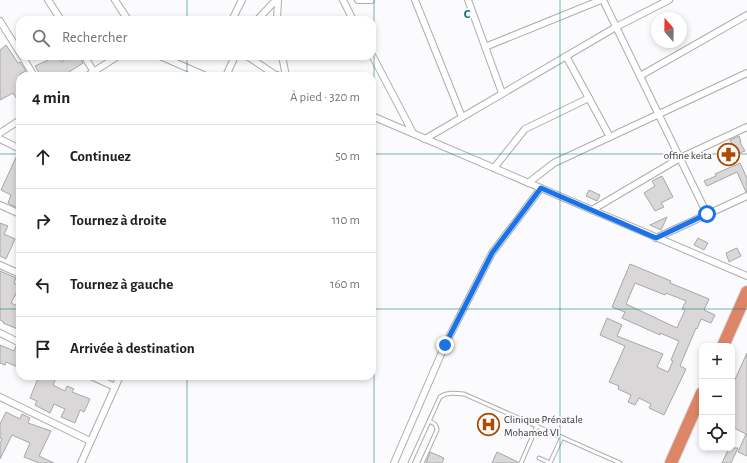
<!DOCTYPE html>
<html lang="fr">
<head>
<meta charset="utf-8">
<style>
  body { margin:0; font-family:"Alegreya Sans",sans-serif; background:#f6f6f6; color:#202124 }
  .controls { position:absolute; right:12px; bottom:12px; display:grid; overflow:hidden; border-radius:8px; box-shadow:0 2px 6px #0003 }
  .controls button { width:36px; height:36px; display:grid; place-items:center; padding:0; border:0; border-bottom:1px solid #e0e0e0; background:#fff; color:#202124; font:20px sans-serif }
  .compass { position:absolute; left:651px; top:12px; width:36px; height:36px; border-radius:50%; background:#fff; box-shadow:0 2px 6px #0003; rotate:340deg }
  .stop { position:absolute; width:12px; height:12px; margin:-9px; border:3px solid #1a73e8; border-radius:50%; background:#fff }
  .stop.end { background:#1a73e8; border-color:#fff; box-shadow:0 1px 4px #0008 }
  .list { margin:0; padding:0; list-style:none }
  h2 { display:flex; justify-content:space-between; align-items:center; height:52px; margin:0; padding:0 16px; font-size:17px }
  h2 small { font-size:13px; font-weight:400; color:#757577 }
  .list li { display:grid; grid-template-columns:26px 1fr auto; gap:12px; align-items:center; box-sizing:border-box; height:64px; padding:0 16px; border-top:1px solid #e0e0e0 }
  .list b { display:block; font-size:15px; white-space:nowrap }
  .list em { font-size:13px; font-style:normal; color:#757577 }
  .icon { flex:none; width:22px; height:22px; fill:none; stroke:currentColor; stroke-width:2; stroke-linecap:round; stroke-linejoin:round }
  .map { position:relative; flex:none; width:747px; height:463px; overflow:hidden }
  .search { position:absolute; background:#fff; box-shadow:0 2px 6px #0003; left:16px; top:16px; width:360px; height:44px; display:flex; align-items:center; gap:10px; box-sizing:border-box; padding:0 14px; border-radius:12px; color:#757577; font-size:15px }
  .panel { position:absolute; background:#fff; box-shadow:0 2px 6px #0003; left:16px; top:72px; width:360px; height:308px; border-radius:12px }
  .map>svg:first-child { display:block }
</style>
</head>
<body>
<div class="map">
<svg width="747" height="463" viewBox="0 0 747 463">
  <rect width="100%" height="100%" fill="#fbfbfd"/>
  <!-- building -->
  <g fill="#d9d7d7" stroke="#a8a6a6" fill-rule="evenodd">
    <polygon points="6,45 18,63 20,62 26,71 20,74 20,104 13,93 0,100 0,50"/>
    <polygon points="57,56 61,62 71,56 80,56 83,63 63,76 41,76 35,66"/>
    <polygon points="739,136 741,142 740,142 745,151 737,154 730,140"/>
    <polygon points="18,153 20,153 20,207 18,207 17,208 8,203 11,195 1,190"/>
    <polygon points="740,163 747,178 747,192 746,192 737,172 707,186 704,181 716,176 715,174"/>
    <polygon points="662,176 673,197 661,203 664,207 655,211 644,193 655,186 652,181"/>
    <polygon points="589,190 600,195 597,201 586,196"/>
    <polygon points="667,217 661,230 650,225"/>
    <polygon points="0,223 8,226 4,234 15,239 6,259 0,256"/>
    <polygon points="698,238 708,243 704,250 694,245"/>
    <polygon points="737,248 741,256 729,262 726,253"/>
    <path d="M 630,264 L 671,281 L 670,283 L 709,299 L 704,310 L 715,315 L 711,323 L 701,319 L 697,329 L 696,328 L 680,366 L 686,369 L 664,415 L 649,408 L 651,404 L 639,398 L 635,405 L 628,402 L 631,395 L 618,389 L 619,386 L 609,382 L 625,346 L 600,335 L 607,318 L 622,325 L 617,336 L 663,354 L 657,367 L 668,372 L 673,361 L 671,360 L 679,341 L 660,333 L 660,335 L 622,318 L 625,312 L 612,307 ZM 635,283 L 665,295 L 666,293 L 686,301 L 682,309 L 685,310 L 677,328 L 626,304 Z"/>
    <polygon points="0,271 16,278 14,283 20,286 11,303 20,307 20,330 3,323 4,322 0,320"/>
    <polygon points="0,345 14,351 16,346 20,347 20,368 6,362 5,365 0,363"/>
    <polygon points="747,353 747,456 738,452 746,434 732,427 732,386"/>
    <polygon points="39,376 57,376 53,385 65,391 67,386 74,389 72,392 90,399 84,412 80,410 75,423 61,417 65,409 54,404 50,413 35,405 37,401 30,398"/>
    <polygon points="6,412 20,419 22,414 30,418 28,423 51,431 39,456 54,463 39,463 24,457 30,443 12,435 0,459 0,444 2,439 0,438 0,424"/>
    <polygon points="729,448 738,448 731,463 722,463"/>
    <polygon points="430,452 444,458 442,463 426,463"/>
    <polygon points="497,452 518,462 518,463 492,463"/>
  </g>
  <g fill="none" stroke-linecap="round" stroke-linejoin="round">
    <defs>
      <g id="lane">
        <polyline points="539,458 550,463"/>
        <path d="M 410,463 L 440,397 C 447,392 455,393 464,394 L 620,463"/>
        <path d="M 422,463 L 437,430 C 437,424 433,423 429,421"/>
        <polyline points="521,463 537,426"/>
        <polyline points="550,463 562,437"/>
      </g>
      <g id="street">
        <polyline points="48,0 61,20"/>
        <polyline points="115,0 128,20"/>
        <polyline points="343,0 353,20"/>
        <polyline points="358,0 371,0"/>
        <polyline points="415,0 462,117"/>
        <polyline points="468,0 502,93"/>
        <polyline points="603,0 707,214"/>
        <polyline points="232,20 242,0"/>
        <polyline points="257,20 276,0"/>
        <polyline points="277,20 278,0"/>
        <polyline points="0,21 20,53"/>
        <polyline points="485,47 601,0"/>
        <polyline points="372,55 413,133"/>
        <polyline points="22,56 34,76"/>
        <polyline points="84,56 94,72"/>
        <polyline points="160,56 206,76"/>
        <polyline points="247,56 274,74 280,76"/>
        <polyline points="282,56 286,76"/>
        <polyline points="566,56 610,137"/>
        <polyline points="87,76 118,56"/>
        <polyline points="226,76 235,56"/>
        <polyline points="640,76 747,15"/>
        <polyline points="372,116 747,276"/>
        <polyline points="0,133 20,120"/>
        <polyline points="0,139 20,149"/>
        <polyline points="425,139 616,27 669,0"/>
        <polyline points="494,168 525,129 589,98"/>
        <polyline points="528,183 554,163 747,73"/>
        <polyline points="0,205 20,214"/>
        <polyline points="592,210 680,158 747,127"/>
        <polyline points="656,238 747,196"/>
        <polyline points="0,265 20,274"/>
        <polyline points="0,333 20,343"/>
        <polyline points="91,376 115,387"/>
        <polyline points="0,397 90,441"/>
        <polyline points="81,463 120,376"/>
        <polyline points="394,463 445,345 492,253 541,188"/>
      </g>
      <g id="highway">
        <polyline points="723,346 747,292"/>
        <polyline points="671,463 702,393"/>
      </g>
    </defs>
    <!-- lane casing -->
    <use href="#lane" stroke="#adadae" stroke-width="5"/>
    <!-- street casing -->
    <use href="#street" stroke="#adadae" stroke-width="8"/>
    <!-- highway casing -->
    <use href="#highway" stroke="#d7d7d7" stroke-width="14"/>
    <!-- lane -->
    <use href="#lane" stroke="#fff" stroke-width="3"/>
    <!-- street -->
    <use href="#street" stroke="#fff" stroke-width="6"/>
    <!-- highway -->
    <use href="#highway" stroke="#dd8667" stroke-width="12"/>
  </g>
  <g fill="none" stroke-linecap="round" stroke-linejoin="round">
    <!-- route -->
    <polyline stroke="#1a73e8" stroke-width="5" points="445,345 492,253 541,188 656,238 707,214"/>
  </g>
  <!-- grid -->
  <path fill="none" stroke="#0f766e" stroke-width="1" stroke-opacity="0.55" d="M 187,0 L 187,20M 374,0 L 374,463M 560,0 L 560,463M 187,56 L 187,76M 0,154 L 20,154M 372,154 L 747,154M 0,309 L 20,309M 372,309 L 747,309M 187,376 L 187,463"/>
  <!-- icons -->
  <defs>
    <symbol id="pharmacy-ring" viewBox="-11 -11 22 22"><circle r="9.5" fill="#fbfbfd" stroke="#ab4c00" stroke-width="1.5"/><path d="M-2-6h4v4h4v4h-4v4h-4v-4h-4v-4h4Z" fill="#ab4c00"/></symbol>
    <symbol id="hospital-ring" viewBox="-11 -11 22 22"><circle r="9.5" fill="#fbfbfd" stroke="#ab4c00" stroke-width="1.5"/><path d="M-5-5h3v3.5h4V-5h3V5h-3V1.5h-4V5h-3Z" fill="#ab4c00"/></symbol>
  </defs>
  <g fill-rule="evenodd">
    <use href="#pharmacy-ring" x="716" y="142" width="25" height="25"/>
    <use href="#hospital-ring" x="476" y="412" width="25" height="25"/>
  </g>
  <g text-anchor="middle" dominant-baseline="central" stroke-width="3.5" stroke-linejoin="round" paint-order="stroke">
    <!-- poi labels -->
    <g font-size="11" fill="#373738" stroke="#fbfbfd" text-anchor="end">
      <text x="712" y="155">offine keita</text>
      <text x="504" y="419" text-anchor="start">Clinique Prénatale<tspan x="504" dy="13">Mohamed VI</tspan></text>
    </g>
  </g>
  <g font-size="13" text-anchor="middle" font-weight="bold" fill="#0f766e" stroke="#fbfbfd" stroke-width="3.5" stroke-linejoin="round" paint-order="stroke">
    <text x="467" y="18">C</text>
  </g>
</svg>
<div class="controls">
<button>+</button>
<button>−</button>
<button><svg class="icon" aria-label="locate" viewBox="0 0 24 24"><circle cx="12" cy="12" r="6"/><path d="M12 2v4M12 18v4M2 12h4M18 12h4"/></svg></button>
</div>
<svg class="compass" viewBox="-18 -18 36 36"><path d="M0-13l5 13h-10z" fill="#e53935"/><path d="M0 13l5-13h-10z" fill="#757577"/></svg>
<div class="stop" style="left:707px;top:214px"></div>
<div class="stop end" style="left:445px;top:345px"></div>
<div class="search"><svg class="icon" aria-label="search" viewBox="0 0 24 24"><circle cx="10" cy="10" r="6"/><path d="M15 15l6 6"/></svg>Rechercher</div>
<section class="panel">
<h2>4 min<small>À pied · 320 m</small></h2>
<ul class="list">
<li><svg class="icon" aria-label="ahead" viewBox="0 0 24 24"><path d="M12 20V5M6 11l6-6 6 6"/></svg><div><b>Continuez</b></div><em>50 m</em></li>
<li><svg class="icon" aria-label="right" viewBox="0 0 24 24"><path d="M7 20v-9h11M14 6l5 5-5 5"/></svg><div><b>Tournez à droite</b></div><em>110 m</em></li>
<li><svg class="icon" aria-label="left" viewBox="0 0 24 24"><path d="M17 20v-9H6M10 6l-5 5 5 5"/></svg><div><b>Tournez à gauche</b></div><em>160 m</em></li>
<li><svg class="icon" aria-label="arrive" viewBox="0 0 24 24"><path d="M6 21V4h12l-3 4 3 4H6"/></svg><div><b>Arrivée à destination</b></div></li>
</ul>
</section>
</div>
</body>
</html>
